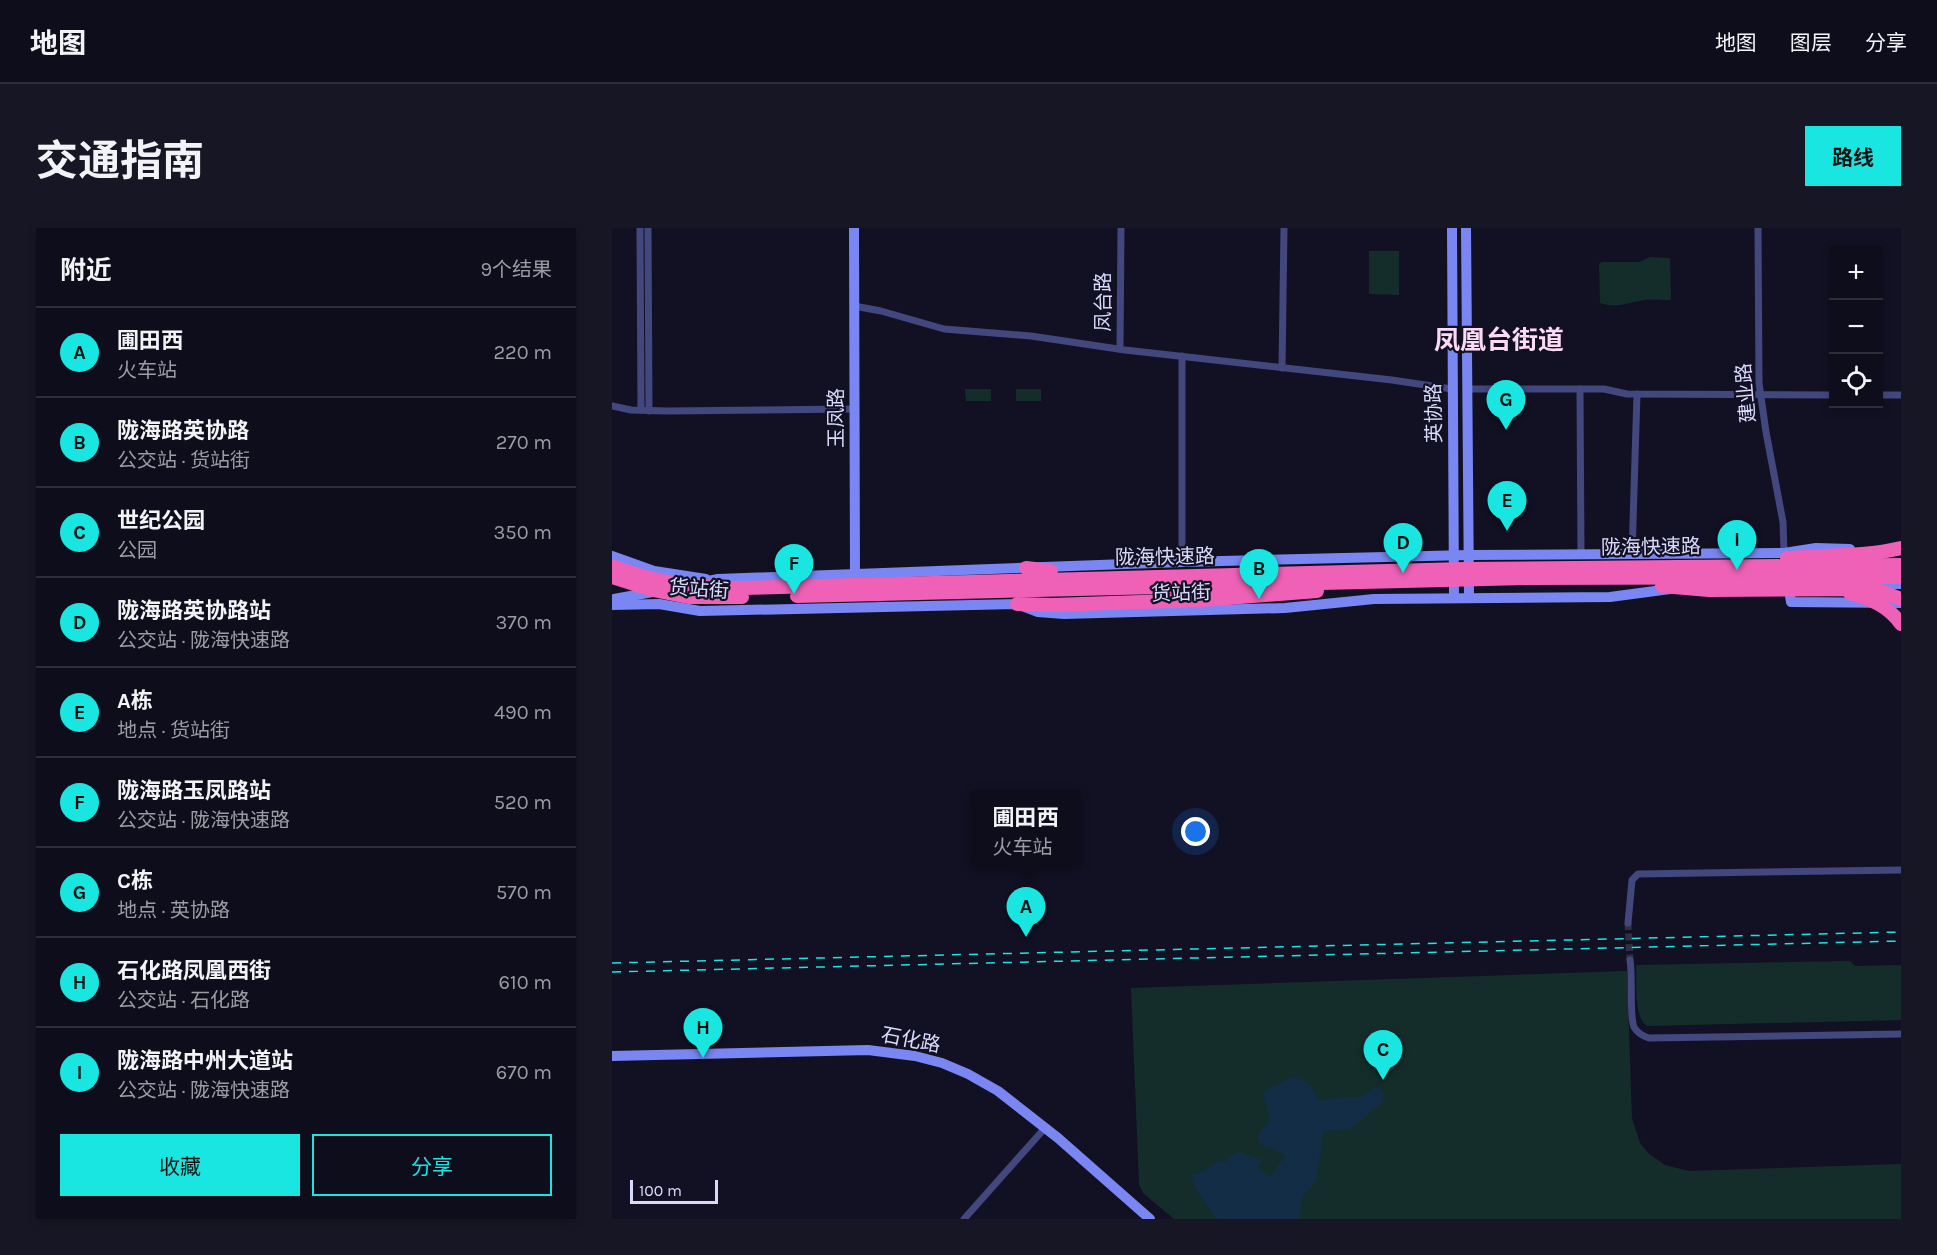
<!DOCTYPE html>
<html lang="zh">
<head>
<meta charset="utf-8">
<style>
  body { margin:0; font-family:Karla,"Noto Sans SC",sans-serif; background:#171624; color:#f1f3f6 }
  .controls { position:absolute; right:18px; top:18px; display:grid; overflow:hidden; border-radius:0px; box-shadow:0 3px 9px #0003 }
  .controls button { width:54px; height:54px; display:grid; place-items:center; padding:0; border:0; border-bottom:2px solid #2e2d3a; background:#0e0d1b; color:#f1f3f6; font:30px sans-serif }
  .scale { position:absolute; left:18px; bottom:15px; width:88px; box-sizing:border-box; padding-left:6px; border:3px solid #d9d9fb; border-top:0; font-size:16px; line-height:21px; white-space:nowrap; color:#d9d9fb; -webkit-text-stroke:4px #121124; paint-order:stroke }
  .you { position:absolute; left:584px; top:604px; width:21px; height:21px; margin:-15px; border:4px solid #fff; border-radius:50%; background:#1a73e8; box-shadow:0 0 0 9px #1a73e833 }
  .badge { display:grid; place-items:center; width:39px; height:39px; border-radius:50%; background:#19e6e1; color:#111; font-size:20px; font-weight:700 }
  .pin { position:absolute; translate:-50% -50px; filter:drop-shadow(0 2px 3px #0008) }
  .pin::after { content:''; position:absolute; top:32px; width:21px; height:18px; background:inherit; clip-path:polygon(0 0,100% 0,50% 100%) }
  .popup { position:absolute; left:358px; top:562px; width:111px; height:78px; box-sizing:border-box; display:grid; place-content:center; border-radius:0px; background:#0e0d1b; filter:drop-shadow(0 2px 4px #0005); font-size:20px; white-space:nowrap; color:#9b9ca3 }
  .popup b { font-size:22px; color:#f1f3f6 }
  .popup::after { content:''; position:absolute; left:50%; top:100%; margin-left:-12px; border:12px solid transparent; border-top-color:#0e0d1b }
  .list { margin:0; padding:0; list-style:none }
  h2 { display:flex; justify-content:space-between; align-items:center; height:78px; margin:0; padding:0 24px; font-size:26px }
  h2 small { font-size:20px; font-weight:400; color:#9b9ca3 }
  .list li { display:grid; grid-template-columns:39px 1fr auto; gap:18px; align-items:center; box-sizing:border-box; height:90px; padding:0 24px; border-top:2px solid #2e2d3a }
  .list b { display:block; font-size:22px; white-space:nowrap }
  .list p { margin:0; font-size:20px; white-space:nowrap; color:#9b9ca3 }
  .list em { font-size:20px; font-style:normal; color:#9b9ca3 }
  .actions { display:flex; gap:12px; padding:18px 24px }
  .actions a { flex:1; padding:14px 0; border:2px solid #19e6e1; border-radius:0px; text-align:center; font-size:21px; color:#19e6e1 }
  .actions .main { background:#19e6e1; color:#111 }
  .icon { flex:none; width:33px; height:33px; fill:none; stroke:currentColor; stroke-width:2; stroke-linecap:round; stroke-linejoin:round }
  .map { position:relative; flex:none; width:1289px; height:991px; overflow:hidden; border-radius:0px }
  header { display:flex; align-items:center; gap:36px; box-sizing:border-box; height:84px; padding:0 30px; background:#0e0d1b; border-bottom:2px solid #2e2d3a }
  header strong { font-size:28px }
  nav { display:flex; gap:33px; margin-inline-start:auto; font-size:21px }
  .intro { display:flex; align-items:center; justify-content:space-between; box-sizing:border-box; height:144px; padding:0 36px }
  h1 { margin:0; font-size:42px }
  .button { padding:15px 27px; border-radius:0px; background:#19e6e1; color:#111; font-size:21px; font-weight:700 }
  main { display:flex; gap:36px; padding:0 36px }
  aside { flex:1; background:#0e0d1b; border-radius:0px; box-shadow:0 3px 9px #0003 }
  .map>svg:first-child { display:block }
</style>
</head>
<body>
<header>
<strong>地图</strong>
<nav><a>地图</a><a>图层</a><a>分享</a></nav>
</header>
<div class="intro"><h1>交通指南</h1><a class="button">路线</a></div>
<main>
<aside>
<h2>附近<small>9个结果</small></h2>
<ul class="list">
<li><span class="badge">A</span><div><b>圃田西</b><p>火车站</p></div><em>220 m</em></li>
<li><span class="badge">B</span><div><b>陇海路英协路</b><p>公交站 · 货站街</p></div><em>270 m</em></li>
<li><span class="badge">C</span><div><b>世纪公园</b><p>公园</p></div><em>350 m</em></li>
<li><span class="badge">D</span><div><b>陇海路英协路站</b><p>公交站 · 陇海快速路</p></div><em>370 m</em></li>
<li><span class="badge">E</span><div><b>A栋</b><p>地点 · 货站街</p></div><em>490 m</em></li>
<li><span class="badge">F</span><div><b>陇海路玉凤路站</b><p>公交站 · 陇海快速路</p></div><em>520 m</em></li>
<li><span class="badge">G</span><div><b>C栋</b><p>地点 · 英协路</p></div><em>570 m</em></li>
<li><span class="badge">H</span><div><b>石化路凤凰西街</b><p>公交站 · 石化路</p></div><em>610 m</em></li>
<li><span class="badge">I</span><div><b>陇海路中州大道站</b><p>公交站 · 陇海快速路</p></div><em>670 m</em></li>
</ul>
<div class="actions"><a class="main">收藏</a><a>分享</a></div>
</aside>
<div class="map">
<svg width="1289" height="991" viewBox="0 0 1289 991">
  <rect width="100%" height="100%" fill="#121124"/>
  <!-- green -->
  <g fill="#152d2a">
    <polygon points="757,23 787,23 787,67 757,66"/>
    <path d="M 1038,29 L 1058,30 L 1059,70 L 1058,72 C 1050,72 1041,71 1033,72 C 1017,74 1004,81 988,75 L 987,36 L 990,34 L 1027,34 Z"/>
    <polygon points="353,161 379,161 379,173 354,173"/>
    <rect x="404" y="161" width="25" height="12"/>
    <path d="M 1238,733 L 1243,738 L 1289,737 L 1289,792 L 1035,798 C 1021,788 1025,754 1024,737 Z"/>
    <polygon points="1015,743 1020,890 1028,915 1037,926 1053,937 1077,943 1289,936 1289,991 562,991 531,965 527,956 519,760"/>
  </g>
  <!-- water -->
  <path fill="#142d46" d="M 680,850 C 696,850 701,860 706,873 L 724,870 L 749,869 L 765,859 L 771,864 L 772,873 L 738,901 L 711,904 L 704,953 L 691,968 L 687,991 L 605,991 L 583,960 L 579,946 L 590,944 L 606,933 L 614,934 L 618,928 L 627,924 L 650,932 L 645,940 L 659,949 L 673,928 L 659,919 L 658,921 L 645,913 L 647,905 L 653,899 L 658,891 L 651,867 L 655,861 Z"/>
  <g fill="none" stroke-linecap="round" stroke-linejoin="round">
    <!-- street-tunnel -->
    <polyline stroke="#302f44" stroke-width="7" stroke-dasharray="7 3.5" stroke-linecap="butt" points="1016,695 1018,732"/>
    <!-- street -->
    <g stroke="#42477e" stroke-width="7">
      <polyline points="28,0 29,182"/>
      <polyline points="36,0 37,183"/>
      <polyline points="1146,0 1147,155 1154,204 1171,294 1172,325"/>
      <polyline points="242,78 269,83 332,101 419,108 513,122 780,152 840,161"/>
      <polyline points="508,121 509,0"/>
      <polyline points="570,128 570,334"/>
      <polyline points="670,140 672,0"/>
      <polyline points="855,161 992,161 1015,166 1222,167"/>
      <polyline points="968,161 969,326"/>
      <polyline points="1266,167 1289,167"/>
      <polyline points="0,178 19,182 55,183 242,181"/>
      <polyline points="1020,327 1025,166"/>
      <polyline points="1016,695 1020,652 1026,646 1289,642"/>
      <path d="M 1018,732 C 1021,749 1017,787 1022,799 C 1025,805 1031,808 1037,810 L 1289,806"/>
      <polyline points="352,991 433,900"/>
    </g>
    <!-- secondary -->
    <g stroke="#7a86f1" stroke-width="10">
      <polyline points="242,0 243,351"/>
      <polyline points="840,0 842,369"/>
      <polyline points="854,0 857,369"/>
      <polyline points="0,328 42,343 94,351"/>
      <polyline points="87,355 106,351 570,334 857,327 1172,325 1204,320 1238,321"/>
      <polyline points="1176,356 1179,374 1289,375"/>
      <polyline points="1254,356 1289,356"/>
      <polyline points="2,371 46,363"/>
      <polyline points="0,377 47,376 88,383 405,376 426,384 452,386 673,380 762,371 998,369 1058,361"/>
      <polyline points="0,828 256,822 303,828 330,835 356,846 386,863 446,910 538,991"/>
    </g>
    <!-- highway -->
    <g stroke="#ee61b6" stroke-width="14">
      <path d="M 1175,330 C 1213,327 1252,329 1289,320"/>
      <path d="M 0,338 C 47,356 81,359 130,360 L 853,341 L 1289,337"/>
      <polyline points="414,340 439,343"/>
      <polyline points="0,349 41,362 76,369 130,369"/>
      <polyline points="1050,358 1097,362 1257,361 1268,363 1289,371"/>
      <path d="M 1238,365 C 1259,371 1276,378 1289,396"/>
      <polyline points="185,368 915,350 1289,349"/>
      <polyline points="405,376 440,377 590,372 705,363"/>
    </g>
    <!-- rail -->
    <g stroke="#19e6e1" stroke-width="1.5" stroke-dasharray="9 8" stroke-linecap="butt">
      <polyline points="0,735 1289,704"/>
      <polyline points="0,744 1289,713"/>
    </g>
  </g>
  <g text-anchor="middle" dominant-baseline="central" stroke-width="4.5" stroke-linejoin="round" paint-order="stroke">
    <!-- street labels -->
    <g font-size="20" fill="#d9d9fb" stroke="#121124">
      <text transform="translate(491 74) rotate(-90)">凤台路</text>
      <text transform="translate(1134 165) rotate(-95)">建业路</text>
      <text transform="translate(822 185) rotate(-91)">英协路</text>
      <text transform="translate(224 190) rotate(-90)">玉凤路</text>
      <text transform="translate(1039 319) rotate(-1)">陇海快速路</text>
      <text transform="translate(553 329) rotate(-1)">陇海快速路</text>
      <text transform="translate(87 361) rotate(4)">货站街</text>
      <text transform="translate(569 365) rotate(-2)">货站街</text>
      <text transform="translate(299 812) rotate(11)">石化路</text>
    </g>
    <!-- district labels -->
    <g font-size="26" font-weight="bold" fill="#fbdaf3" stroke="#121124">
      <text x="887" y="112">凤凰台街道</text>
    </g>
  </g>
</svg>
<div class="controls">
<button>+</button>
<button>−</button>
<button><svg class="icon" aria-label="locate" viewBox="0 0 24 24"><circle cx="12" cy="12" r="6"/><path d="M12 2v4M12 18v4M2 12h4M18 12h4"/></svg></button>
</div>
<div class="scale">100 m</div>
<div class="you"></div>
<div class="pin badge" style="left:414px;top:709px">A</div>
<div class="popup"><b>圃田西</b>火车站</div>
<div class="pin badge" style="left:647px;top:371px">B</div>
<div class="pin badge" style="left:771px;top:852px">C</div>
<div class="pin badge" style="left:791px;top:345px">D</div>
<div class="pin badge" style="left:895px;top:303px">E</div>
<div class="pin badge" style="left:182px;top:366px">F</div>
<div class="pin badge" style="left:894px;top:202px">G</div>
<div class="pin badge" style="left:91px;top:830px">H</div>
<div class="pin badge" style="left:1125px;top:342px">I</div>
</div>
</main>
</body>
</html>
